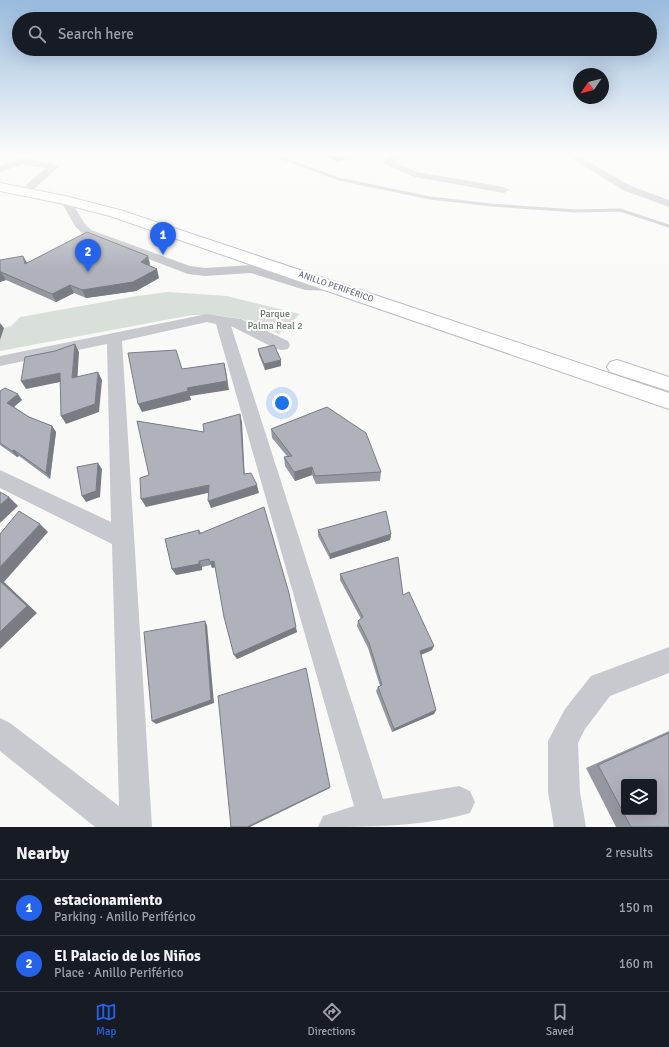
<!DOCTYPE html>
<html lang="en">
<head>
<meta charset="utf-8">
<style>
  body { margin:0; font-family:Signika,sans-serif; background:#20242c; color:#f1f3f6 }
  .controls { position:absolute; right:12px; bottom:12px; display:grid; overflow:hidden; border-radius:4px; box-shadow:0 4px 16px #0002 }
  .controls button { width:36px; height:36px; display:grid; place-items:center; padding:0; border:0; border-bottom:1px solid #363941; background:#171b24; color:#f1f3f6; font:20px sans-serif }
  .compass { position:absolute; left:573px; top:68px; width:36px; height:36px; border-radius:50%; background:#171b24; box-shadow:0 4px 16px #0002; rotate:235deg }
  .you { position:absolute; left:282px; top:403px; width:14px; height:14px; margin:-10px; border:3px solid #fff; border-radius:50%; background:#1a73e8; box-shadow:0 0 0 6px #1a73e833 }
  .badge { display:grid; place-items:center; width:26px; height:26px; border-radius:50%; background:#2563eb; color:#fff; font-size:13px; font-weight:700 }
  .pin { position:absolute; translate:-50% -33px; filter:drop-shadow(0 1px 2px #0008) }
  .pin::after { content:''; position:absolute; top:21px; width:14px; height:12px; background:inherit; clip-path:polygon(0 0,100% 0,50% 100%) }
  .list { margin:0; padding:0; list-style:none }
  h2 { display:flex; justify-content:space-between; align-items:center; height:52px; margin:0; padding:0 16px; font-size:17px }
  h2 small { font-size:13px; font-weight:400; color:#9ea1a6 }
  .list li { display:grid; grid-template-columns:26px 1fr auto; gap:12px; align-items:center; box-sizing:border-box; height:56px; padding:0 16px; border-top:1px solid #363941 }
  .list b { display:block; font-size:15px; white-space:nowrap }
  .list p { margin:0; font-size:13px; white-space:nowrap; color:#9ea1a6 }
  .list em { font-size:13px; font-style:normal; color:#9ea1a6 }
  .icon { flex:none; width:22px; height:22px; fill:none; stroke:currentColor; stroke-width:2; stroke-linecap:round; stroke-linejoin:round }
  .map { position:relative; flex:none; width:669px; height:827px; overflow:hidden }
  .search { position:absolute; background:#171b24; box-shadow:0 4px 16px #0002; left:12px; right:12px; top:12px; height:44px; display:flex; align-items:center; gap:10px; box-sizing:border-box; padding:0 14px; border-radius:22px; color:#9ea1a6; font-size:15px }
  .sheet { height:164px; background:#171b24 }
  nav { display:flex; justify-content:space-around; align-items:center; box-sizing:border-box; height:56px; border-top:1px solid #363941; background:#171b24; font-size:11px; color:#9ea1a6 }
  nav a { display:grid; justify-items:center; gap:2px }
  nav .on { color:#2563eb }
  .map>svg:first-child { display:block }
</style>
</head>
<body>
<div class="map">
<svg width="669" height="827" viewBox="0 0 669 827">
  <rect width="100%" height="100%" fill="#f9f9f7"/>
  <!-- green -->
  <polygon fill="#d9e0d9" points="168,292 227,296 300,314 279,334 242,319 216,315 192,315 0,351 0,340 3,328 11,326 20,317 137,296"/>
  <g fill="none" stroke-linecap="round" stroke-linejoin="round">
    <!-- stream -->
    <polyline stroke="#c2c6ce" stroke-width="3" points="274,155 339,179 430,198 491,205 576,211 620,210 669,226"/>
    <defs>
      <g id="highway">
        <polygon points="0,183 65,196 120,210 669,393 669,409 110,216 64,204 0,191"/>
        <polygon points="617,360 669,377 669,391 610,372 607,367 610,362"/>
      </g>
    </defs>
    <!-- highway casing -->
    <use href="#highway" stroke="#babbc0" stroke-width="2"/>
    <!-- minor -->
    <g fill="#c8c9ce" fill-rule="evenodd">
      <polygon points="348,155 358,155 350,161 345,158"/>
      <polygon points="394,155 406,155 395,162 417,172 504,187 509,190 504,193 415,177 386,165 384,163 387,159"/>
      <polygon points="566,155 577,155 631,186 669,200 669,207 623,190"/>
      <polygon points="22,158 53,164 58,167 35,188 31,189 26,186 27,184 46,168 23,164 0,172 0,166"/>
      <polygon points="65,197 69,198 85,224 91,230 190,266 205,268 252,265 306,282 337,283 342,284 344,287 342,290 337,291 305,290 251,273 205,276 188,274 83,234 75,226 60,200"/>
      <path d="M 207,314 L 241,319 L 288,341 L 290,345 L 288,349 L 282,350 L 276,349 L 231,326 L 383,799 L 459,786 L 470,791 L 475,802 L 470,813 C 423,827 368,827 318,827 L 323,816 L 354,806 L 216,324 L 207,322 L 122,341 L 152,827 L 95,827 L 0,751 L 0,718 L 10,723 L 119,806 L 112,544 L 0,488 L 0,470 L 111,522 L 107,344 L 0,366 L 0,356 Z"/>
      <polygon points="669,647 669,673 610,696 585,729 578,743 580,792 586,827 554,827 548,792 548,741 565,709 591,676"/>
    </g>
    <!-- highway -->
    <use href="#highway" fill="#fff" fill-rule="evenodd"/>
  </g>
  <!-- wall -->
  <g fill="#9698a1">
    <polygon points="320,155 346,155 344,159 338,161"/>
    <polygon points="0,260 27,263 150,264 149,265 159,278 136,291 86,298 74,293 56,302 6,280 0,282"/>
    <polygon points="258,349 281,360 281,366 265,370 259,355"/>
    <polygon points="0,391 22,400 14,407 29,417 52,426 56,432 50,479 19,456 17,457 0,445"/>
    <polygon points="271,429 381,472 380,481 316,484 312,475 295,481 285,466 284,457 287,456 272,438"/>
    <polygon points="199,530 201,533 297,632 237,659 215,567 212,568 211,565 202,567 202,570 176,575"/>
    <polygon points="318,530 391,534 390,540 330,559 318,536"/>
    <polygon points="340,574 403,595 432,650 421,655 436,710 434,714 392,732 376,691 378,687 380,686 368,648 357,626 358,621 361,619 340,580"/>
    <polygon points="669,731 669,827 616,827 586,768"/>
  </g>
  <!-- shaded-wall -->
  <g fill="#7a7c83">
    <polygon points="338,155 346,155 344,159 338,161"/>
    <polygon points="23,256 28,264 25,264"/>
    <polygon points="148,256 150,264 144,270 141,262"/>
    <polygon points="157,269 159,278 136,291 86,298 82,290"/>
    <polygon points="0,272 1,272 6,280 0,282"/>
    <polygon points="70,285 74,293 56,302 52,294"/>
    <polygon points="0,323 4,328 0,340"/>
    <polygon points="75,344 79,352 77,385 72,378"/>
    <polygon points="281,360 281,366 265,370 264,364"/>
    <polygon points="224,363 226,371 229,390 190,396 191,400 142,412 138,404 187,388"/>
    <polygon points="98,372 102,380 99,412 66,424 61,416"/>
    <polygon points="60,373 65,381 26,389 21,381"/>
    <polygon points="18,394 22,400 11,409 7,403"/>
    <polygon points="240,414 242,422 245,481 244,474"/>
    <polygon points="52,426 56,432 50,479 46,473"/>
    <polygon points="14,450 19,456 17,457 12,451"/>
    <polygon points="98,463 102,469 100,497 86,502 82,496"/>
    <polygon points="312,467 312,475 295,481 294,472"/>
    <polygon points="209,485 212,492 146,507 141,499"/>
    <polygon points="257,485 259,493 211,508 208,501"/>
    <polygon points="9,497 18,506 0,523 0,505"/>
    <polygon points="40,524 48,532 4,582 37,613 0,649 0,567"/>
    <polygon points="391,534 390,540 330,559 330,554"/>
    <polygon points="199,561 202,567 202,570 176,575 172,569"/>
    <polygon points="214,561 216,567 212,568 210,562"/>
    <polygon points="205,621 207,625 214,703 156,724 152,721"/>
    <polygon points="296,627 297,632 237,659 234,655"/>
    <polygon points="434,646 432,650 418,656 420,651"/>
    <polygon points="436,710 434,714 392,732 394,729"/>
    <polygon points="330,787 330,788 250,827 247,827"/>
  </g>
  <!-- building -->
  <g fill="#afb1bb" stroke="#7a7c83" fill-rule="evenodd">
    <polygon points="87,232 148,256 141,262 157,269 133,282 82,290 70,285 52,294 1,272 0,272 0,260 23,256 25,264"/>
    <polygon points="75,344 72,378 98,372 95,404 61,416 60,373 21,381 25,357 55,351"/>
    <polygon points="274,345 281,360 264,364 258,349"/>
    <polygon points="176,350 182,369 224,363 227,381 187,388 188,391 138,404 128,353"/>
    <polygon points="5,388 18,394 7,403 29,417 52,426 46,473 14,450 12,451 0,443 0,391"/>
    <polygon points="327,407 366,433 381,472 315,476 312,467 294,472 284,457 292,456 271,429"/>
    <polygon points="240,414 244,474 251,473 257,485 208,501 209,485 141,499 140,478 149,475 137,421 204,432 203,424"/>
    <polygon points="98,463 96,491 82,496 77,467"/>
    <polygon points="0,492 9,497 0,505"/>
    <polygon points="264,507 289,593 296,627 234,655 224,617 214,561 210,562 209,559 199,561 199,564 172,569 165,539 199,530 199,534"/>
    <polygon points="19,511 40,524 0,567 0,534"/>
    <polygon points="386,511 391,534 330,554 318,530"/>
    <polygon points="398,557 403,595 409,592 434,646 420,651 436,710 394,729 378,687 382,685 369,643 358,621 363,617 340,574"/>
    <polygon points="0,581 27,606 0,632"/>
    <polygon points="205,621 211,700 152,721 144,632"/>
    <polygon points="306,668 330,787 247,827 231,827 218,696"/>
    <path d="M 669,733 L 669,827 L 631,827 L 598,765 ZM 624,782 L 654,782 L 654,812 L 624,812 Z"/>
  </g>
  <!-- sky -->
  <linearGradient id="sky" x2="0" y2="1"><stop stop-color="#99bbde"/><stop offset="0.57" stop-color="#fcfcfb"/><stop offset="1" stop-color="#fcfcfb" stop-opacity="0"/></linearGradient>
  <rect width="669" height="271" fill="url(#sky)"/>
  <g text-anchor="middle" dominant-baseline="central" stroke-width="4" stroke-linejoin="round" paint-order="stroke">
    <!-- far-street labels -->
    <g font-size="9" fill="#6b7086" stroke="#fff">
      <text transform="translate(336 287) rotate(19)">ANILLO PERIFÉRICO</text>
    </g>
    <!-- park labels -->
    <g font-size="10" fill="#657967" stroke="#fff">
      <text x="275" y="314">Parque<tspan x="275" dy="12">Palma Real 2</tspan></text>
    </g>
  </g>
</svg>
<div class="controls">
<button><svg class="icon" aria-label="layers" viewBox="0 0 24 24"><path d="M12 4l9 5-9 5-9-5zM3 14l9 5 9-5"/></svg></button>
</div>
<svg class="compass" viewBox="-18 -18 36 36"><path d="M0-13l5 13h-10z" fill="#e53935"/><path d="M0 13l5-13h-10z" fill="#9ea1a6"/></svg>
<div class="you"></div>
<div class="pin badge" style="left:163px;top:255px">1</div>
<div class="pin badge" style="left:88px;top:272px">2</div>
<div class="search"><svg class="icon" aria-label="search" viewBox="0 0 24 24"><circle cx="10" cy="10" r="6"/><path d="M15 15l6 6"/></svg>Search here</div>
</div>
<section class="sheet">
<h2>Nearby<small>2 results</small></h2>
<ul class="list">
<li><span class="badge">1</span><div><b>estacionamiento</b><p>Parking · Anillo Periférico</p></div><em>150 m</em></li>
<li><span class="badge">2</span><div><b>El Palacio de los Niños</b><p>Place · Anillo Periférico</p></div><em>160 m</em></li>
</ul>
</section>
<nav>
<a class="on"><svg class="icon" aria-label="map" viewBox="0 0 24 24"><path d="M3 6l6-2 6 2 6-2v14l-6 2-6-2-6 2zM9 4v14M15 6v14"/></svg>Map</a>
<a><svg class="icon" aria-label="directions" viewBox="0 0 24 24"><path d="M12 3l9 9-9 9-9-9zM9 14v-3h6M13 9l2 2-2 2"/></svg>Directions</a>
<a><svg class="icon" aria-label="saved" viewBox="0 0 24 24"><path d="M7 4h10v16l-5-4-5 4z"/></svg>Saved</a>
</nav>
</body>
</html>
